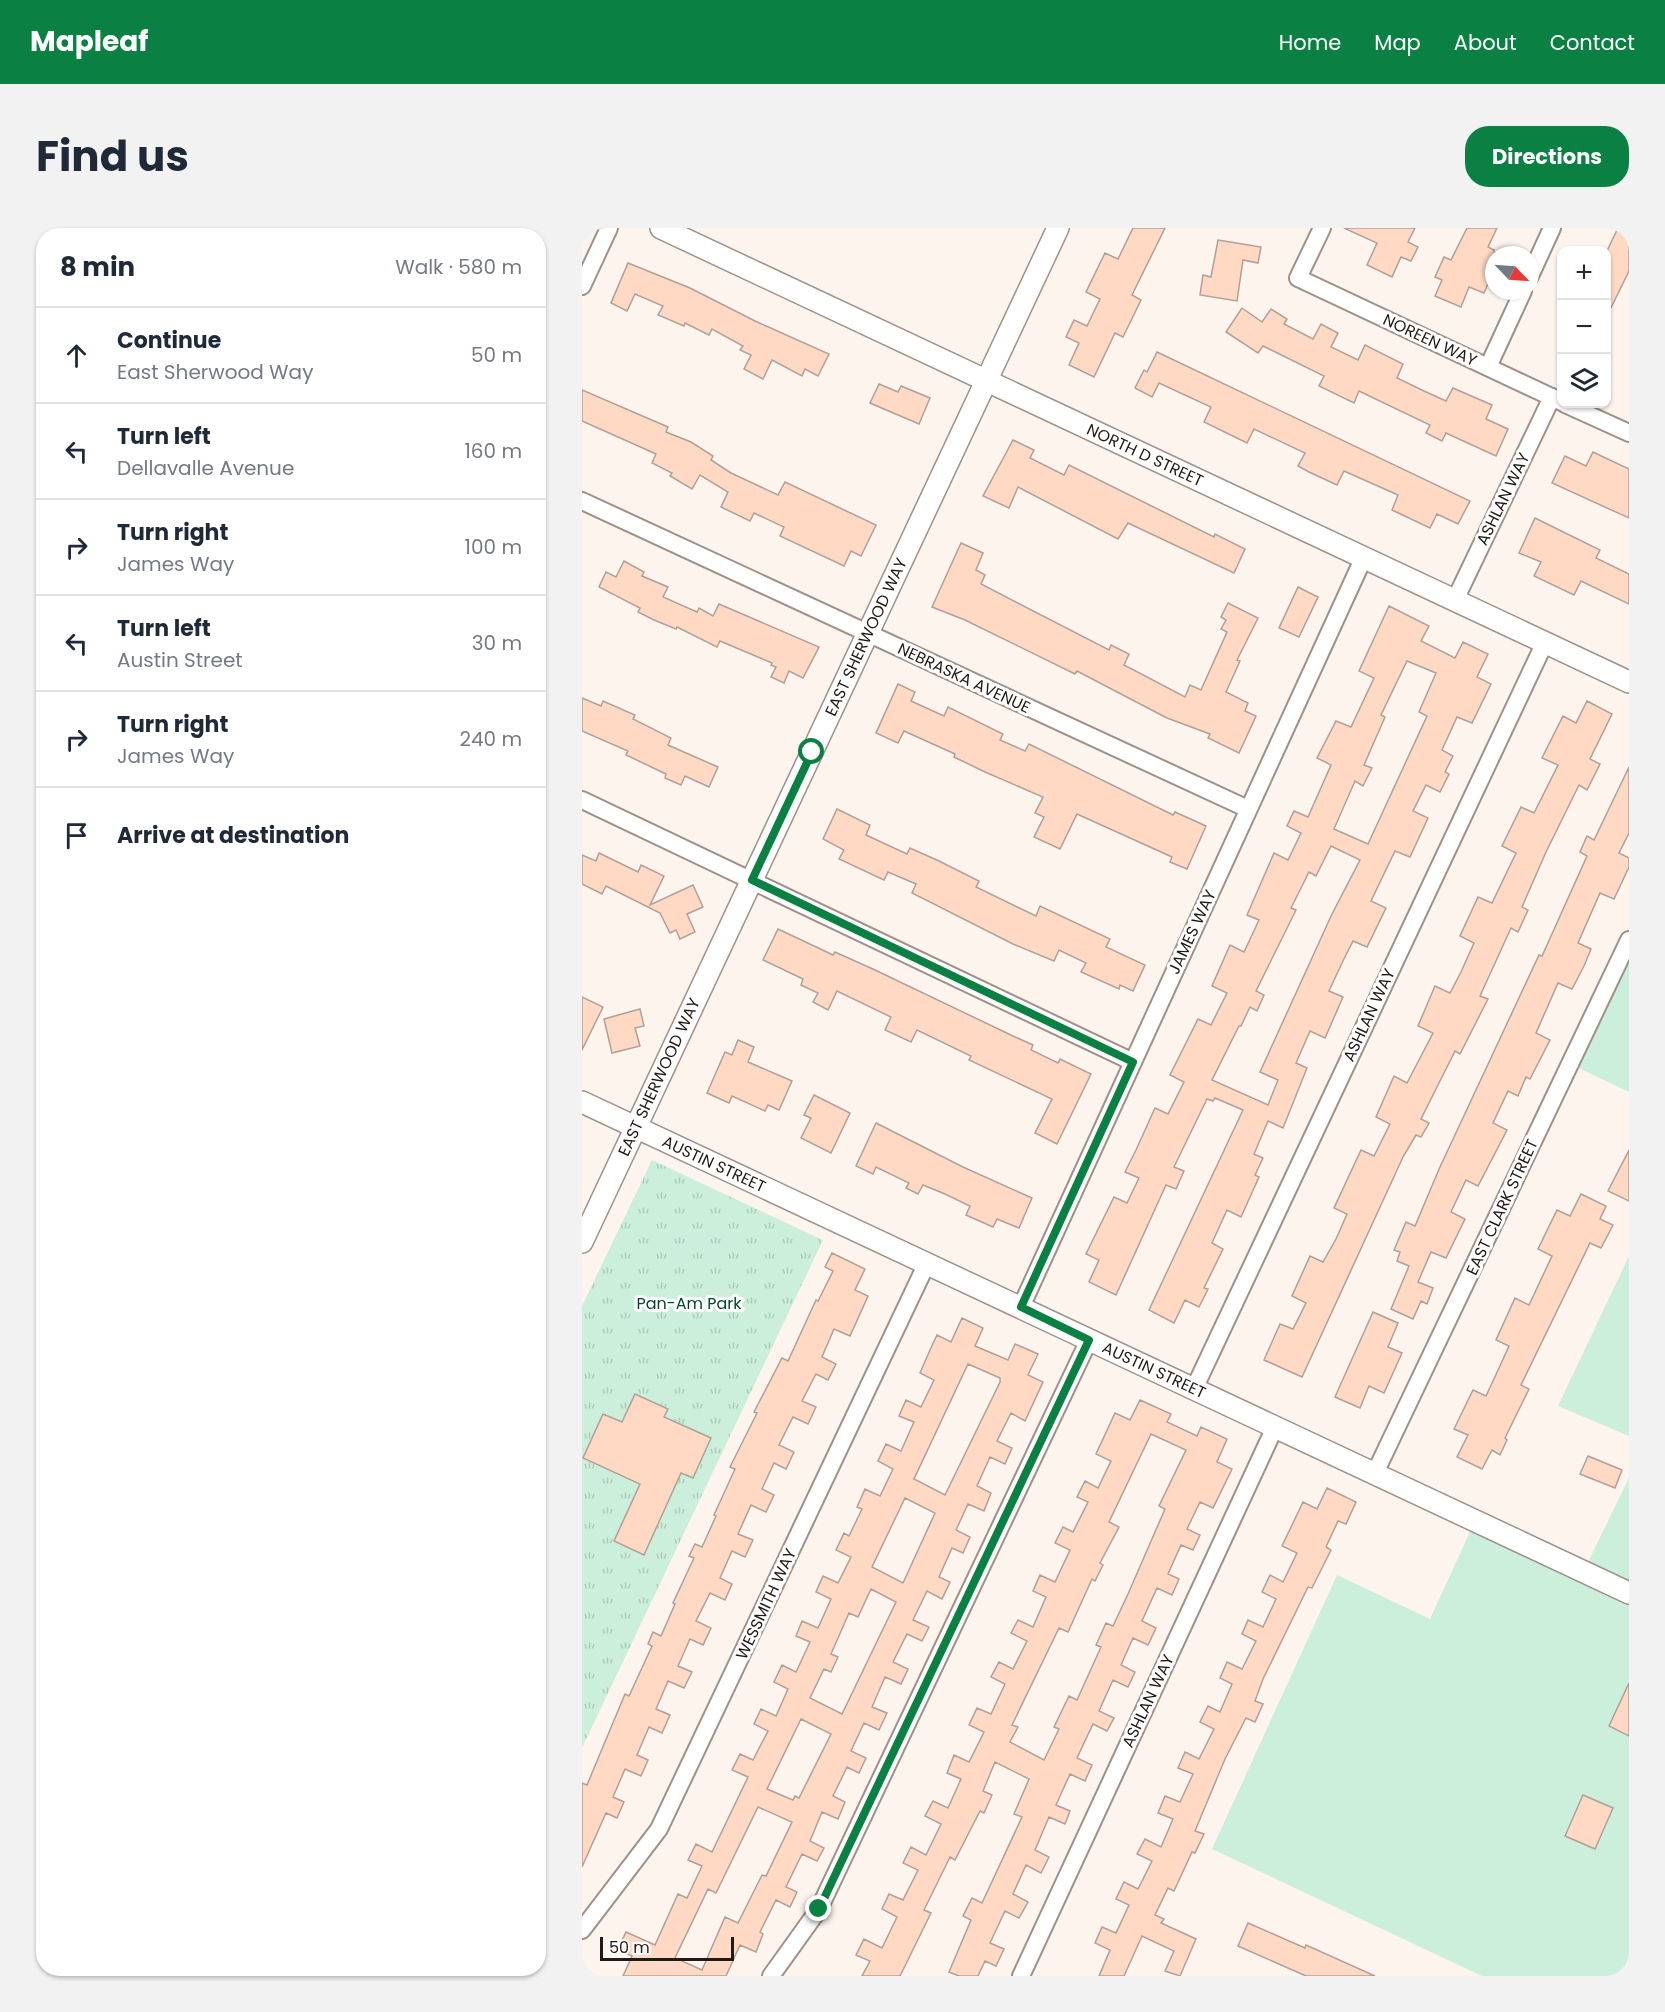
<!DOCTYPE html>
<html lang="en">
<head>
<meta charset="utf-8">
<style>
  body { margin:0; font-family:Poppins,sans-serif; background:#f2f2f3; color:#1f2937 }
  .controls { position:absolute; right:18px; top:18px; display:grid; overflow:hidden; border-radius:12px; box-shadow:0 2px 4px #0004 }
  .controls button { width:54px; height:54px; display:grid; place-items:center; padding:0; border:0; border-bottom:2px solid #e0e1e3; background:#fff; color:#1f2937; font:30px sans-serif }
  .compass { position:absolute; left:903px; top:18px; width:54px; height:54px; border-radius:50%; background:#fff; box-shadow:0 2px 4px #0004; rotate:115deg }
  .scale { position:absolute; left:18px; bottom:15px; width:134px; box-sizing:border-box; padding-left:6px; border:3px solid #201a17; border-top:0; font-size:16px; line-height:21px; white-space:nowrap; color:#201a17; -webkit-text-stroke:4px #fff; paint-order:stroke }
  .stop { position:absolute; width:18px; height:18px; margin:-14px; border:4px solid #0b8043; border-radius:50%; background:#fff }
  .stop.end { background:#0b8043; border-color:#fff; box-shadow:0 2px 6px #0008 }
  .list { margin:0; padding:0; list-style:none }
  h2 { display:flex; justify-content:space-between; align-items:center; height:78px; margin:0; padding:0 24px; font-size:26px }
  h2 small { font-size:20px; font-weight:400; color:#747a83 }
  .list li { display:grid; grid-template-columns:39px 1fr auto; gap:18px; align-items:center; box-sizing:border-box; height:96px; padding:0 24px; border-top:2px solid #e0e1e3 }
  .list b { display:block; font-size:22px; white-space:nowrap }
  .list p { margin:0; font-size:20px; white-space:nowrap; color:#747a83 }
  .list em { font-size:20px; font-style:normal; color:#747a83 }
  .icon { flex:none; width:33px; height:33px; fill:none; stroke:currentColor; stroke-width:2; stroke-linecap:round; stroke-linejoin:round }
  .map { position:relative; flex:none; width:1047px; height:1748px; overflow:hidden; border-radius:24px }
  header { display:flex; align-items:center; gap:36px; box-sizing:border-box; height:84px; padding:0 30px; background:#0b8043; color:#fff }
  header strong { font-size:28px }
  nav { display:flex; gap:33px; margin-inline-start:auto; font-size:21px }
  .intro { display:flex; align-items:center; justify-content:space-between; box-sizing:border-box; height:144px; padding:0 36px }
  h1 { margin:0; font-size:42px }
  .button { padding:15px 27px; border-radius:24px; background:#0b8043; color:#fff; font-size:21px; font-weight:700 }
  main { display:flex; gap:36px; padding:0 36px }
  aside { flex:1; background:#fff; border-radius:24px; box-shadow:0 2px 4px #0004 }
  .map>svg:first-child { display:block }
</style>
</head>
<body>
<header>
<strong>Mapleaf</strong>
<nav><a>Home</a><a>Map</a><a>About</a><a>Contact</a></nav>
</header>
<div class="intro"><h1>Find us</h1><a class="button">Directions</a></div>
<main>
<aside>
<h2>8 min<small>Walk · 580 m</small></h2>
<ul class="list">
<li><svg class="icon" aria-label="ahead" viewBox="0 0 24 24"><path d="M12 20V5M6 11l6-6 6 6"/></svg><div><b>Continue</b><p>East Sherwood Way</p></div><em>50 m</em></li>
<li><svg class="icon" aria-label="left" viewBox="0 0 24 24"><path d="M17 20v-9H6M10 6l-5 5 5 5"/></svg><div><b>Turn left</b><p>Dellavalle Avenue</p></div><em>160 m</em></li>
<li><svg class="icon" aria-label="right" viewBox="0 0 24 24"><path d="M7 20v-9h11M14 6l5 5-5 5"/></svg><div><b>Turn right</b><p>James Way</p></div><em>100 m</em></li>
<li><svg class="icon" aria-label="left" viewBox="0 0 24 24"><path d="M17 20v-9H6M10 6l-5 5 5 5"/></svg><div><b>Turn left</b><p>Austin Street</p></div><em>30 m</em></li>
<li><svg class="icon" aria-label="right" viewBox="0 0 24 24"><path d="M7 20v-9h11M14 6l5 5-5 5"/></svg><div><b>Turn right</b><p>James Way</p></div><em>240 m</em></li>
<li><svg class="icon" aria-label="arrive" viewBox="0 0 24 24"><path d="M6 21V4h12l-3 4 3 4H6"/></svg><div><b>Arrive at destination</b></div></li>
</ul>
</aside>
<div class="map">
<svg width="1047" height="1748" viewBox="0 0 1047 1748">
  <defs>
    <pattern id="park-tufts" width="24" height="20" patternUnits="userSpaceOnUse" patternTransform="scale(1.5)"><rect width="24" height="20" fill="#cbefdb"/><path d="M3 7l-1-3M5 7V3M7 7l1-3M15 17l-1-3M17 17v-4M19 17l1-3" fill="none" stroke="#aeccbb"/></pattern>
  </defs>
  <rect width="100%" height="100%" fill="#fdf4ee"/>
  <!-- grass -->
  <g fill="#cbefdb">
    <polygon points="1033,722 1047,729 1047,864 982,833"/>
    <polygon points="1047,1028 1047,1208 976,1178"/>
    <polygon points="1047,1250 1047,1748 900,1748 630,1621 755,1347 848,1391 897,1284 1006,1334"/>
  </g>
  <!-- park -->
  <polygon fill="url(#park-tufts)" points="70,932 241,1012 0,1520 0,1078"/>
  <!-- building -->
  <g fill="#ffd9c3" stroke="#afa098" stroke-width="1.5" fill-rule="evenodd">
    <polygon points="551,0 583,0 550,67 559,72 541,109 533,105 512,149 487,137 497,115 484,109 492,92 505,98 518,71 504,64 523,25 536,31"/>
    <polygon points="762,0 833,0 826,14 836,19 829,33 819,29 810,49 785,37 795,15"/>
    <polygon points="885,0 915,0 906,19 912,22 912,42 902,65 887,59 879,79 853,68 860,52 853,49 862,29 869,32"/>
    <polygon points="1036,0 1047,0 1047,43 1024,90 1024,25"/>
    <polygon points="636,12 679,19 676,35 661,32 655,73 618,67 621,47 629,49"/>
    <polygon points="46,35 108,60 173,93 247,126 236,148 223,141 220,148 190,132 181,151 162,141 169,127 158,122 161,118 130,101 127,107 103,95 102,98 76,87 81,78 53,66 45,83 29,75"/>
    <polygon points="660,80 680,94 689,81 705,91 702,96 731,111 739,96 756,105 749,119 776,132 783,117 821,136 815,150 842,163 864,173 871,160 910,177 904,191 926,201 914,228 864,205 860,213 844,205 848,197 777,163 772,175 737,158 742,148 681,118 676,125 644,104"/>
    <polygon points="575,124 888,273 876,296 855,286 848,300 810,282 816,267 762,243 755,257 727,244 716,238 723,225 672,201 665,215 622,194 629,179 577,155 570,169 553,160 562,142 565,144"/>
    <polygon points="297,156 316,164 319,158 348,170 337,196 288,175"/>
    <polygon points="0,162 86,199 84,204 109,214 131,228 129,232 149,245 196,267 203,254 294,297 279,328 269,323 262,338 198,308 202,299 172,285 168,293 139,279 146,264 118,247 110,261 88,248 90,245 70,235 74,226 0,193"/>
    <polygon points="431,212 452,222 448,230 482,247 487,237 632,309 633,306 663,321 652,345 546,295 536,311 436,259 427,280 401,268"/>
    <polygon points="1011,224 1047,241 1047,290 970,255 983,228 1004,238"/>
    <polygon points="953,290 1018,322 1014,330 1047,346 1047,376 999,353 992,367 952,348 959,334 937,325"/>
    <polygon points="379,315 401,325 394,342 403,347 399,356 527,422 529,417 547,426 542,437 603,469 608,457 619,462 645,404 639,401 644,392 639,389 646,375 676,390 655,432 658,433 644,464 666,475 663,483 674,488 657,525 626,510 628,506 585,490 495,443 493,446 383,392 350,379"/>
    <polygon points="42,333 62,344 60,348 86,359 81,369 115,384 117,380 131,388 137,376 237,419 221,450 207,443 202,455 189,449 194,439 189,437 190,435 138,413 135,419 95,399 94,401 72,392 56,384 58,380 17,359 24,344 34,349"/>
    <polygon points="716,359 736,369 717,409 697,400"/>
    <path d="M 807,378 L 847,398 L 839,413 L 873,430 L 881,414 L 906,426 L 895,449 L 909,456 L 890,495 L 875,489 L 860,522 L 871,528 L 863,544 L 867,546 L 858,564 L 844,557 L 831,583 L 846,590 L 828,629 L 813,623 L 789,673 L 804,680 L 785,719 L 771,713 L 760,735 L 747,763 L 761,769 L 743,810 L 728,803 L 714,835 L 725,840 L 701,900 L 686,893 L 672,926 L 681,930 L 673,947 L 677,949 L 659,989 L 645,982 L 630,1015 L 641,1021 L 622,1060 L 626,1061 L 617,1079 L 603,1072 L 592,1095 L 567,1082 L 661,882 L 633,870 L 631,873 L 625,871 L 592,939 L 602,943 L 594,961 L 584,957 L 534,1067 L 507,1054 L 517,1032 L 504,1026 L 532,969 L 545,975 L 557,950 L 543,944 L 554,922 L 573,880 L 586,886 L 602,854 L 588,847 L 616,791 L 629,797 L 645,765 L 630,758 L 648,717 L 662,724 L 677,692 L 665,687 L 692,625 L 706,632 L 719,605 L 705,598 L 712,583 L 726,589 L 749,537 L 735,530 L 754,493 L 769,499 L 792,450 L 777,443 ZM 825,433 L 854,445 L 837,484 L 845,488 L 786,616 L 752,601 L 773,553 L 781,558 L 790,540 L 782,537 L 803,489 L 799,487 ZM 749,618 L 778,632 L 750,686 L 678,844 L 696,852 L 686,877 L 630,852 L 657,798 L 659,798 L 668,779 L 675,783 L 682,767 L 674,763 L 714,682 L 709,680 L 727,644 L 734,648 Z"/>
    <polygon points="316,456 333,464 329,473 362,488 366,479 421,506 418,512 443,523 447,516 591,587 593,584 624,598 605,641 588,634 590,629 495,586 478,621 452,609 462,589 453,585 461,569 403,544 372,529 373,526 322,503 316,515 294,505"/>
    <polygon points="0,470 19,478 21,473 53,487 51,491 89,510 86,517 136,539 127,559 103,548 99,557 83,550 84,546 44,527 46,523 0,503"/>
    <polygon points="1005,473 1030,486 1008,531 1018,536 1005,562 997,557 964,624 940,679 946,682 936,704 929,700 898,768 906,771 878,826 873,823 839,891 847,895 839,909 834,907 821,929 720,1149 682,1132 698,1096 711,1101 724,1075 710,1068 728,1028 741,1034 754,1011 765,986 752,980 779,922 792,928 808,896 794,889 812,848 825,855 851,805 836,798 853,758 868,765 879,744 892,715 878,708 896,669 910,675 934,625 920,618 939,579 952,585 976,537 960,530 981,488 994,495"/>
    <polygon points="1047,539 1047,605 1037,625 1047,630 1047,639 1032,671 1018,665 996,715 1009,721 1002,738 990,761 976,755 954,805 968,812 948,851 944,849 936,868 926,863 911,895 925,902 896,958 884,952 869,984 883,991 864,1030 849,1024 836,1054 851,1060 845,1076 839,1073 831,1091 809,1081 827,1038 815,1033 818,1024 812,1022 824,994 833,998 858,939 957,727 960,728 1005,628 998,624 1005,608 1012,612"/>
    <polygon points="255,581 288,597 284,607 325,626 328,620 357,633 397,653 394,659 454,688 458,678 528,711 524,719 563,737 551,763 538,757 537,761 499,744 504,735 477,722 472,733 431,716 330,665 334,656 306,644 302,652 257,631 262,622 241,611"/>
    <polygon points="17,625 56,644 59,637 82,648 68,677 111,657 121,679 105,686 113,704 98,711 94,702 88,705 78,685 24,658 20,666 0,656 0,627 14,633"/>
    <polygon points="196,701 251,727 253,724 293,742 431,808 451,817 449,822 476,835 478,831 509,846 475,916 453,905 470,871 387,832 389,828 335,802 329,814 303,802 309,789 255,763 246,782 231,774 236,765 219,757 221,751 181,732"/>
    <polygon points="0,769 21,779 0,822"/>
    <polygon points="58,781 62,798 53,800 58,818 30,825 22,791"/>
    <polygon points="156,812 172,819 166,834 210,853 197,882 186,877 183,883 150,868 147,875 125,865 143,824 150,827"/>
    <polygon points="232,867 268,885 249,925 219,910 229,890 222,887"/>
    <polygon points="294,895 381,939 450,970 437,1000 415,991 411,999 384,987 388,978 363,966 341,957 336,966 324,960 327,955 294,939 291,946 274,938"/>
    <polygon points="1047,922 1047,973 1026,963"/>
    <polygon points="999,966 1024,978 1018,991 1031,997 1019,1020 1008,1015 939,1157 947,1161 923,1210 925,1212 918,1227 910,1222 900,1241 875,1229 886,1207 872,1201 891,1162 904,1168 917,1140 927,1118 914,1112 933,1070 947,1077 970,1028 956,1021 975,982 988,988"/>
    <polygon points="250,1025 283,1041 273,1062 286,1068 268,1108 252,1101 240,1129 254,1136 246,1152 234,1146 220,1173 234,1179 226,1196 211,1189 197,1217 212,1224 204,1241 192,1235 180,1261 192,1267 184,1284 169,1277 156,1306 171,1312 163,1329 150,1323 138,1350 150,1356 143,1372 128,1365 114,1393 129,1400 121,1417 108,1411 96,1438 110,1444 102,1460 86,1453 74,1481 88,1487 80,1505 67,1499 55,1527 66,1532 59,1548 43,1541 31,1569 42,1574 35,1590 24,1585 0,1639 0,1555 5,1557 43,1466 47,1468 70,1418 66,1416 71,1404 79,1408 93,1376 91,1375 112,1330 107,1328 113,1316 120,1319 134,1288 132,1287 153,1241 148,1239 175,1185 172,1184 200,1130 206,1133 234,1072 236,1073 251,1043 243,1039"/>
    <polygon points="791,1084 816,1095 806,1119 820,1125 802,1165 787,1158 778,1180 753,1169"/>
    <path d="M 380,1090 L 401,1100 L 393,1118 L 426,1132 L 433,1116 L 456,1126 L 446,1147 L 461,1154 L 443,1193 L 429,1185 L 415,1213 L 430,1220 L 423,1236 L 408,1229 L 395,1258 L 409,1265 L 402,1283 L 386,1276 L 374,1302 L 388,1309 L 381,1325 L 370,1320 L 357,1349 L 368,1354 L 360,1371 L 345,1363 L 331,1392 L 347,1399 L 340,1413 L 325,1406 L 311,1434 L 326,1441 L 319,1456 L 303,1449 L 290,1479 L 305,1485 L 297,1502 L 282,1495 L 269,1523 L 284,1530 L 277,1545 L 265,1539 L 251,1568 L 263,1574 L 256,1591 L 240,1584 L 228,1613 L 242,1620 L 235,1633 L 220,1626 L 204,1659 L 215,1664 L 208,1679 L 194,1672 L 178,1704 L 181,1706 L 174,1724 L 158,1717 L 144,1748 L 41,1748 L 50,1728 L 36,1721 L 44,1704 L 73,1717 L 96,1666 L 105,1670 L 120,1638 L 106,1632 L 114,1616 L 130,1624 L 166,1549 L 150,1542 L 158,1526 L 171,1532 L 186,1503 L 172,1496 L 179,1481 L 194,1488 L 206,1461 L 192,1454 L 200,1437 L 214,1444 L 228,1414 L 214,1408 L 220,1393 L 236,1400 L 249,1371 L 234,1364 L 241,1348 L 256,1355 L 269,1329 L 254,1322 L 262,1305 L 267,1308 L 280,1281 L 275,1279 L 283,1261 L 298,1268 L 311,1241 L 296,1233 L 304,1216 L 319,1223 L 332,1194 L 317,1188 L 324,1172 L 339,1179 L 352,1152 L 338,1145 L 348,1122 L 355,1107 L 369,1114 ZM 386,1136 L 418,1150 L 418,1154 L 363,1267 L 332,1251 ZM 323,1270 L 353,1285 L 321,1355 L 290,1339 ZM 289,1361 L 314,1374 L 260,1486 L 228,1470 L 242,1441 L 249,1444 L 256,1429 L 249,1426 L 267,1385 L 276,1389 ZM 219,1491 L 249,1506 L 217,1570 L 213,1568 L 211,1572 L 185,1561 ZM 176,1579 L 210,1594 L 184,1648 L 180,1647 L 156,1695 L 143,1689 L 120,1742 L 93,1730 L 126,1661 L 134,1665 Z"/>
    <polygon points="53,1166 86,1181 82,1189 129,1210 111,1250 99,1245 62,1327 32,1313 58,1256 1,1230 21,1186 40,1194"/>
    <path d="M 558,1172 L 589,1186 L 585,1194 L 615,1208 L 619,1199 L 645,1211 L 635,1234 L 650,1241 L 631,1280 L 618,1274 L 605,1301 L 618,1307 L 611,1322 L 599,1317 L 586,1346 L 597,1351 L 590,1367 L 575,1360 L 560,1393 L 574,1400 L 566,1417 L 551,1410 L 539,1437 L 553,1444 L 546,1459 L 531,1452 L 517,1483 L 532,1490 L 525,1503 L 511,1496 L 495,1530 L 510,1537 L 503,1553 L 488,1546 L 474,1577 L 488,1583 L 483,1596 L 467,1589 L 453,1622 L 467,1629 L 459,1645 L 444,1637 L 431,1666 L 446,1674 L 437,1690 L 423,1683 L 408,1715 L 422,1721 L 414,1738 L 403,1733 L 396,1748 L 377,1748 L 367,1744 L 389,1692 L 381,1688 L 390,1670 L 400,1675 L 440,1589 L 432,1586 L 447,1551 L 413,1534 L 401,1563 L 410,1567 L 402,1585 L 398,1583 L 373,1632 L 368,1629 L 342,1682 L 349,1685 L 318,1748 L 280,1748 L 288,1733 L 274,1727 L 282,1711 L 300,1720 L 315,1689 L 300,1681 L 307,1666 L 321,1672 L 336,1642 L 321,1635 L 329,1619 L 344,1627 L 359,1596 L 343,1588 L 351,1573 L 366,1580 L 379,1551 L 365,1545 L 372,1527 L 387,1534 L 402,1504 L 387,1497 L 395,1480 L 409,1486 L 423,1456 L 409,1449 L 417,1434 L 431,1441 L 445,1413 L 429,1405 L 436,1392 L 451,1399 L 464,1369 L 451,1363 L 458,1347 L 473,1354 L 488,1322 L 473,1315 L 481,1299 L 491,1304 L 506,1274 L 495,1269 L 503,1253 L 516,1260 L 529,1233 L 514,1226 L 533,1185 L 548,1192 ZM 569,1206 L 604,1222 L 577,1278 L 583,1281 L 546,1366 L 531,1398 L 524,1395 L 514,1417 L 519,1419 L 495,1472 L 487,1468 L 472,1499 L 477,1501 L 462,1532 L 428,1514 L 436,1499 L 430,1497 L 477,1400 L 486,1404 L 510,1351 L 513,1353 L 521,1337 L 518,1335 L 537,1299 L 527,1294 Z"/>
    <polygon points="1006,1228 1040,1242 1033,1260 998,1246"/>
    <polygon points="745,1260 774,1274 764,1296 756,1293 744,1319 749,1322 730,1360 726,1359 681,1451 673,1473 681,1476 673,1494 664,1490 643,1531 613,1603 622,1606 613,1625 610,1624 592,1663 586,1660 573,1687 582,1691 579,1695 614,1711 598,1748 583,1743 592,1723 560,1708 542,1748 517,1748 528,1722 513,1715 520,1699 534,1705 547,1677 534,1671 542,1654 556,1661 570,1633 555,1626 563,1611 579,1619 591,1591 576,1585 583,1568 598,1574 611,1546 596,1540 603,1524 617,1531 632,1501 618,1494 626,1478 638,1484 650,1456 638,1450 645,1434 660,1441 674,1413 660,1406 666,1392 681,1399 694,1371 680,1364 688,1347 701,1354 715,1325 700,1318 721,1274 735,1281"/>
    <polygon points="1047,1455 1047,1508 1027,1498"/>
    <polygon points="1001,1567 1031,1580 1013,1621 983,1608"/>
    <polygon points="666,1695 723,1720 724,1717 793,1748 724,1748 656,1718"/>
  </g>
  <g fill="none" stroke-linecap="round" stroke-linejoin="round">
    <defs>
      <g id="minor">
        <polyline points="740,0 716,50 980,174"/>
        <polyline points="948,48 970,0"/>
        <polyline points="0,58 27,0"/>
        <polyline points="906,139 941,63"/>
        <polyline points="983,176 1047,205"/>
        <polyline points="0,273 666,581"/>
        <polyline points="873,372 970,169"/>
        <polyline points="0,572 551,834"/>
        <polyline points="439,1079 782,329"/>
        <polyline points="612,1161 963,414"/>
        <polyline points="793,1245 1047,712"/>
        <polyline points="0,1702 77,1601 345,1035"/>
        <polyline points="189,1748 237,1681 507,1112"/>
        <polyline points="439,1748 693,1199"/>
      </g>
      <g id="tertiary">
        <polyline points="79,0 1047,454"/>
        <polyline points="0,874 1047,1365"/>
        <polyline points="0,1014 476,0"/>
      </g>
    </defs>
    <!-- minor casing -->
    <use href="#minor" stroke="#9f9088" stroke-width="20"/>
    <!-- tertiary casing -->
    <use href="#tertiary" stroke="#9f9088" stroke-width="24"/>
    <!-- minor -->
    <use href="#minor" stroke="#fff" stroke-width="16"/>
    <!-- tertiary -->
    <use href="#tertiary" stroke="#fff" stroke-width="21"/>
  </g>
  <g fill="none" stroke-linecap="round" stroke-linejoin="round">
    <!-- route -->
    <polyline stroke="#0b8043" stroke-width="8" points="230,524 170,652 551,834 439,1079 507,1112 237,1681"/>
  </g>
  <g text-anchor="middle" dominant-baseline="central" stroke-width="6" stroke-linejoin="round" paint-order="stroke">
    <!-- street labels -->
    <g font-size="16" fill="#201a17" stroke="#fff">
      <text transform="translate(848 112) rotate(25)">NOREEN WAY</text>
      <text transform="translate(563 227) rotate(25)">NORTH D STREET</text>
      <text transform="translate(921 271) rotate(-64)">ASHLAN WAY</text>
      <text transform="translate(284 409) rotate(-65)">EAST SHERWOOD WAY</text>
      <text transform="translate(382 450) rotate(25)">NEBRASKA AVENUE</text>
      <text transform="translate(610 704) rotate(-65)">JAMES WAY</text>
      <text transform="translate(787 787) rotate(-65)">ASHLAN WAY</text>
      <text transform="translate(77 849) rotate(-65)">EAST SHERWOOD WAY</text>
      <text transform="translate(132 936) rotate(25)">AUSTIN STREET</text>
      <text transform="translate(920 979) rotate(-65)">EAST CLARK STREET</text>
      <text transform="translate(572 1142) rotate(25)">AUSTIN STREET</text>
      <text transform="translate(184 1376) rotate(-65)">WESSMITH WAY</text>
      <text transform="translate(566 1473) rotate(-65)">ASHLAN WAY</text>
    </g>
    <!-- park labels -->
    <g font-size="16" fill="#03452c" stroke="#fff">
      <text x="107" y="1075">Pan-Am Park</text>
    </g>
  </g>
</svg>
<div class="controls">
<button>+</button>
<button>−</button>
<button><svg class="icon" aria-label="layers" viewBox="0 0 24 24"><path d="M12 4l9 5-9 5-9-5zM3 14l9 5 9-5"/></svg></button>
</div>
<svg class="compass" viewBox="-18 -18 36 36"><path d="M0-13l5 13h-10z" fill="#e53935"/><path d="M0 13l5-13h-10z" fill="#747a83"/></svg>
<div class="scale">50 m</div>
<div class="stop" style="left:230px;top:524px"></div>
<div class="stop end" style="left:237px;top:1681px"></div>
</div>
</main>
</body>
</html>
